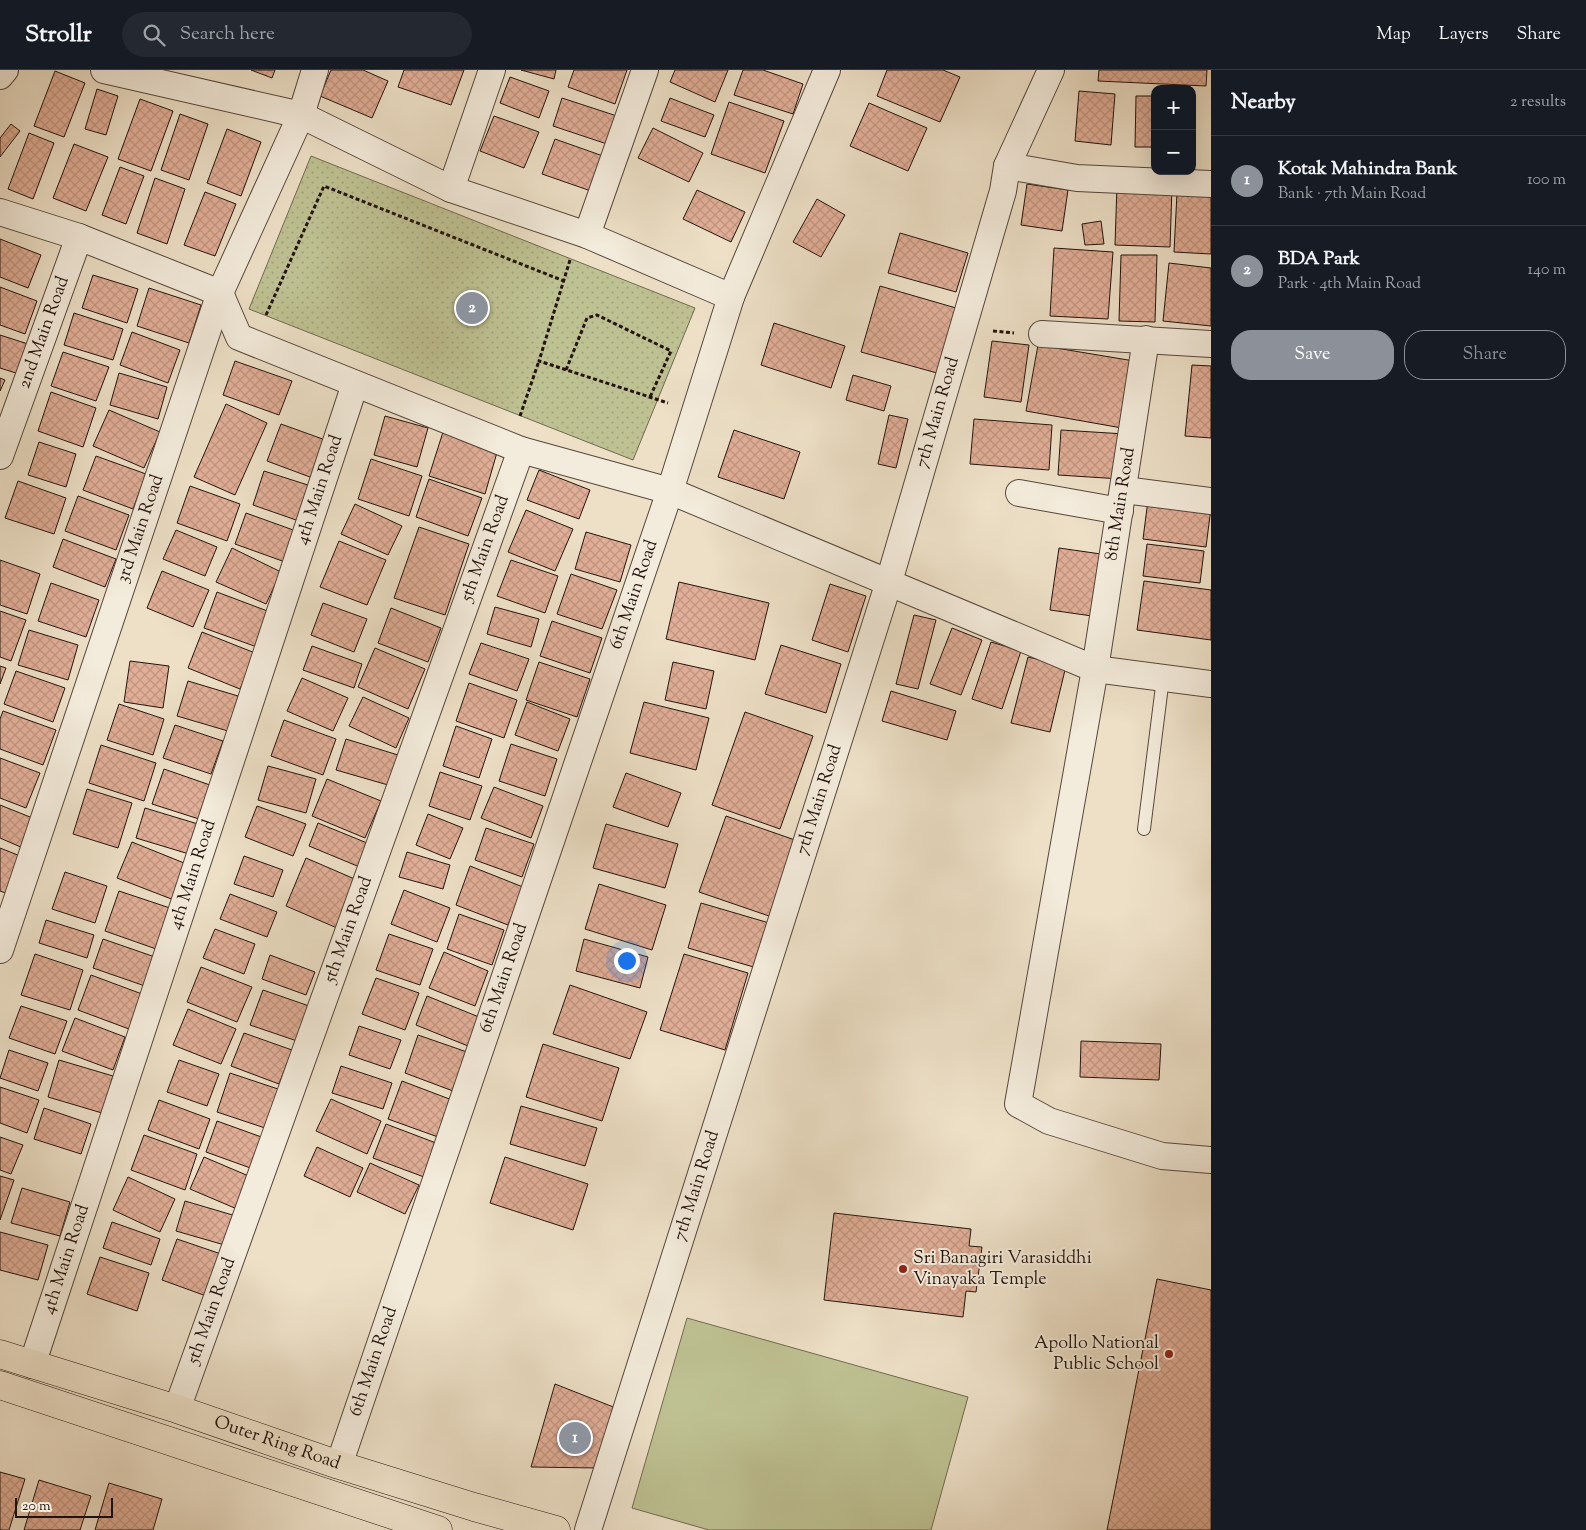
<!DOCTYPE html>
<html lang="en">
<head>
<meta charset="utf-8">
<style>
  body { margin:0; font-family:"Sorts Mill Goudy",serif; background:#242831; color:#f1f3f6 }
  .controls { position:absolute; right:15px; top:15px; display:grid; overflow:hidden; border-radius:10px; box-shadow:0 5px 20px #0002 }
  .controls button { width:45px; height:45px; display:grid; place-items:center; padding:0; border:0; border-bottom:1px solid #363941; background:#171b24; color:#f1f3f6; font:25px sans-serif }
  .scale { position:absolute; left:15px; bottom:12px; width:98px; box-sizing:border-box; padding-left:5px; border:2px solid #24140d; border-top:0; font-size:14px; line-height:18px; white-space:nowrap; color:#24140d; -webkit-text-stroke:4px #f3ebdb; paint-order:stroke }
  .you { position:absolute; left:626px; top:890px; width:18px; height:18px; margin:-12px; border:4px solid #fff; border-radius:50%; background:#1a73e8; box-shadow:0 0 0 8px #1a73e833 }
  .badge { display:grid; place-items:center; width:32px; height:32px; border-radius:50%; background:#8c9099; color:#fff; font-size:16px; font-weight:700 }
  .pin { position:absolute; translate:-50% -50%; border:2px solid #fff; box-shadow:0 1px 5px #0006 }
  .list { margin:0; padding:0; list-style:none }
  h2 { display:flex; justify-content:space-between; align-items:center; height:65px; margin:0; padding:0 20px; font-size:21px }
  h2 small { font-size:16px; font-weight:400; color:#9ea1a6 }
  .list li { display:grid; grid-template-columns:32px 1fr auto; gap:15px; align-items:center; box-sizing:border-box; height:90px; padding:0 20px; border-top:1px solid #363941 }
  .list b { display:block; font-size:19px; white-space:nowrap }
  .list p { margin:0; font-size:16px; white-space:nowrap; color:#9ea1a6 }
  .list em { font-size:16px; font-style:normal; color:#9ea1a6 }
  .actions { display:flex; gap:10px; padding:15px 20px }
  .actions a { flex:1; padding:11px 0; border:1px solid #8c9099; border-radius:20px; text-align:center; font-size:18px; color:#8c9099 }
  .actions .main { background:#8c9099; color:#fff }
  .icon { flex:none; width:28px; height:28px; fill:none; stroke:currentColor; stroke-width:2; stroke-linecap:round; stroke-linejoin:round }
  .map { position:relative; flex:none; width:1211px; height:1460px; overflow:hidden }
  header { display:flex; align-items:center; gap:30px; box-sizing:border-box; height:70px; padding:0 25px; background:#171b24; border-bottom:1px solid #363941 }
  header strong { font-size:24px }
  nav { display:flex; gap:28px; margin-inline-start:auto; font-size:18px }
  .search { width:350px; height:45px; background:#242831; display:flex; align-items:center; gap:12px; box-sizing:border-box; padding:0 18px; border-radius:28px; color:#9ea1a6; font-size:19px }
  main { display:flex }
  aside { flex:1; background:#171b24 }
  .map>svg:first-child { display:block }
</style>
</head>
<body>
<header>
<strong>Strollr</strong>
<div class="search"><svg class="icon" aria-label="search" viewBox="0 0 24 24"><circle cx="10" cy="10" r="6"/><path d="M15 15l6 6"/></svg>Search here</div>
<nav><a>Map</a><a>Layers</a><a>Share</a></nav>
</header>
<main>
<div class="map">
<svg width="1211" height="1460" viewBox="0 0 1211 1460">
  <defs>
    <pattern id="park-dots" width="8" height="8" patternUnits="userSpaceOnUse" patternTransform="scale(1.25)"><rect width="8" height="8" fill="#bec192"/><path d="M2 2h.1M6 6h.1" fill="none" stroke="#a3a57d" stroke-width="1.8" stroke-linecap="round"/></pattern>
    <pattern id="building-cross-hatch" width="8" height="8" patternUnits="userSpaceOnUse" patternTransform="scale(1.25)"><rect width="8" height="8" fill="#e1ae97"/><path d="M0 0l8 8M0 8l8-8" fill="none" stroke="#c19581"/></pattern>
  </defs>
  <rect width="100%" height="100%" fill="#ede0c7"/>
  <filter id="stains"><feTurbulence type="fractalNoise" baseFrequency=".004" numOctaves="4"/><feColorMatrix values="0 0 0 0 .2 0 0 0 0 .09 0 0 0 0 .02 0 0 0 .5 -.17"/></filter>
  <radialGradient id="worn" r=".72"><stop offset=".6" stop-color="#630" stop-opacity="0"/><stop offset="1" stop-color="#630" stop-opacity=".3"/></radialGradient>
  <!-- park -->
  <polygon fill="url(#park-dots)" stroke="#716a50" points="311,86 695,238 633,390 249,239"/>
  <!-- pitch -->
  <polygon fill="#bec192" stroke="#716a50" points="687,1248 968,1327 931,1460 709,1460 632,1438"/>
  <!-- building -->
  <g fill="url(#building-cross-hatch)" stroke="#24140d">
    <polygon points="251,0 275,0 272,8"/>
    <polygon points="331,0 363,0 388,11 372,48 320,26"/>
    <polygon points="404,0 464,0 451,35 398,17"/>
    <polygon points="521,0 556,0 554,9"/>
    <polygon points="574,0 627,0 615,34 568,17"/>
    <polygon points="675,0 728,0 715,32 670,12"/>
    <polygon points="743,0 763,0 803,14 793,44 734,25"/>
    <polygon points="887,0 943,0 960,7 940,52 877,26"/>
    <polygon points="1099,0 1207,0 1206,16 1098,11"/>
    <polygon points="55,1 85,13 64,67 34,56"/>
    <polygon points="510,7 549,21 539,48 500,33"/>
    <polygon points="97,19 118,26 106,65 85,59"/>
    <polygon points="1079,21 1115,24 1111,75 1075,71"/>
    <polygon points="1136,26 1155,26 1155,77 1135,77"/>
    <polygon points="562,28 620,47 610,75 553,56"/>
    <polygon points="670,28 714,45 705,67 661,51"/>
    <polygon points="140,29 173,41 151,101 118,89"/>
    <polygon points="729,32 784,51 765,103 711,84"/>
    <polygon points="869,33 927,58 908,101 850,76"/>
    <polygon points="180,44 208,54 189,110 161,100"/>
    <polygon points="494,46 539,62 524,98 480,81"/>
    <polygon points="11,54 20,61 0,87 0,68"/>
    <polygon points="653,58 703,83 689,112 638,88"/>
    <polygon points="227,59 261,72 241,126 207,113"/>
    <polygon points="29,63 54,73 33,129 8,119"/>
    <polygon points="555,69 603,86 591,121 542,104"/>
    <polygon points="74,74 108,87 86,141 53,128"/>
    <polygon points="120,97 144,106 126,154 102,145"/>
    <polygon points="155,108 185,119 167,174 137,163"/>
    <polygon points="1027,114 1068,120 1062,161 1021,155"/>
    <polygon points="1117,115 1172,117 1170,177 1115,175"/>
    <polygon points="697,120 745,142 731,172 683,149"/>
    <polygon points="205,122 236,134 215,186 184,175"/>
    <polygon points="1177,123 1211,125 1211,184 1174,182"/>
    <polygon points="817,129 845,145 821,187 793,172"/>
    <polygon points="1101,151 1104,174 1085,175 1082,154"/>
    <polygon points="900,163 968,183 956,222 888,203"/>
    <polygon points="0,169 41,185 28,218 0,207"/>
    <polygon points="1054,178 1113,182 1108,249 1050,246"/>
    <polygon points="1121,185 1157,185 1155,252 1119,251"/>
    <polygon points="1169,193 1211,198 1211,256 1163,251"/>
    <polygon points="93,205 138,219 127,253 82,238"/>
    <polygon points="880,216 956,238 937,303 861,282"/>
    <polygon points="0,217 37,231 25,264 0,255"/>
    <polygon points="149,218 201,235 189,273 137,256"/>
    <polygon points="74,243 123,259 113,290 64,275"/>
    <polygon points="774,253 845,276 831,318 761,295"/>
    <polygon points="132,262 180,280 168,313 120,295"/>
    <polygon points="0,265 28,274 19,304 0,298"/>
    <polygon points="992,271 1029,275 1021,332 984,327"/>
    <polygon points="1038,275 1134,291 1122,358 1026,341"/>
    <polygon points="63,282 109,297 96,331 51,316"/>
    <polygon points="235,291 292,311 279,345 223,325"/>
    <polygon points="1192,295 1211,296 1211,368 1185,366"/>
    <polygon points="119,303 167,317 158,349 110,335"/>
    <polygon points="853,305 891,316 884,341 846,330"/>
    <polygon points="0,308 5,310 0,321"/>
    <polygon points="51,322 96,338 83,377 38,361"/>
    <polygon points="226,334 267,353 235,425 194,407"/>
    <polygon points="109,340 160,362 144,398 93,376"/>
    <polygon points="889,345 908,349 896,398 878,394"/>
    <polygon points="385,346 428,358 417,397 374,385"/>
    <polygon points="974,349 1052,355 1049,400 970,394"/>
    <polygon points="281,354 331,372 318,410 267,391"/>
    <polygon points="734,360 800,382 784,429 718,407"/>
    <polygon points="1061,360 1125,364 1121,409 1058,405"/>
    <polygon points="443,362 498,379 485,424 429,406"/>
    <polygon points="39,372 76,384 66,417 28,405"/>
    <polygon points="96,386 146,404 133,439 83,420"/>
    <polygon points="371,389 422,406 409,446 358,429"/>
    <polygon points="539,400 590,420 579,449 527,430"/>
    <polygon points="264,401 311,416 299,451 253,435"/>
    <polygon points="429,409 482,428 468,466 416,447"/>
    <polygon points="18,411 66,428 54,464 5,448"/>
    <polygon points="190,416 240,434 227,471 177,453"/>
    <polygon points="78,426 129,445 116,480 65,461"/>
    <polygon points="1148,430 1211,438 1206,477 1143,469"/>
    <polygon points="355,434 402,456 388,485 341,464"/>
    <polygon points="526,440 573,459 555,501 508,482"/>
    <polygon points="246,443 296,461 285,492 235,474"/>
    <polygon points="419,457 469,474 445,545 394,528"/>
    <polygon points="176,460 217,477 205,506 163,489"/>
    <polygon points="586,462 631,475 620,512 575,499"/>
    <polygon points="63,469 116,489 105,517 53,497"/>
    <polygon points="339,471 386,490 367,535 320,517"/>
    <polygon points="1147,474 1204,481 1200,513 1143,506"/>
    <polygon points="232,478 281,502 266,534 216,512"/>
    <polygon points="1059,478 1101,484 1092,546 1050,540"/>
    <polygon points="0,490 40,504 27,544 0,535"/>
    <polygon points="511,490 558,506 545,543 497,526"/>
    <polygon points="162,501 209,520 193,557 147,538"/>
    <polygon points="571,504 617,520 602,559 557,544"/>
    <polygon points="1144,511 1211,520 1211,570 1137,560"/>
    <polygon points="679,512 769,533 755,590 666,569"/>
    <polygon points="51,513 99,530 86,567 38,551"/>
    <polygon points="830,514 866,526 848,582 812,570"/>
    <polygon points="217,522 270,542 257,577 204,558"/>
    <polygon points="323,533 367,549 354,582 311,565"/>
    <polygon points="495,537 539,549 531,577 487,564"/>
    <polygon points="391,538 441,558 428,592 378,573"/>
    <polygon points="0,541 26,550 11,591 0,587"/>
    <polygon points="914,545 936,550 918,619 896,614"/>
    <polygon points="552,551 602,568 590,603 540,586"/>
    <polygon points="952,558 982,570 961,625 930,614"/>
    <polygon points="29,560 78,575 68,610 18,595"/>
    <polygon points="202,562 255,583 240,619 188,598"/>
    <polygon points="991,572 1021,581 1002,639 972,629"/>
    <polygon points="481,573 529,589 517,621 469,604"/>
    <polygon points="781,575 841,594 826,643 765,624"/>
    <polygon points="312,576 362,594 354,618 303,600"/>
    <polygon points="375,578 425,599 408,639 358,617"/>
    <polygon points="1028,587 1066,596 1050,662 1011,653"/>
    <polygon points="130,591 169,596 163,638 124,632"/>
    <polygon points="539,592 590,609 577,647 526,630"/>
    <polygon points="673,592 714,601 706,639 665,630"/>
    <polygon points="0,596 6,598 0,614"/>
    <polygon points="16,601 65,618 53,652 4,634"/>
    <polygon points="302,608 348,628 333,661 287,641"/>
    <polygon points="188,611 238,626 228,661 177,646"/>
    <polygon points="469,613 517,630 504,668 456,651"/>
    <polygon points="891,621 956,641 947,670 882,651"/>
    <polygon points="363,627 409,648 396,678 349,656"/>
    <polygon points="527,632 570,649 558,681 515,665"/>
    <polygon points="644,632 709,648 696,700 630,683"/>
    <polygon points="119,634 164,649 153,685 107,670"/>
    <polygon points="3,641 56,660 43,695 0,679 0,649"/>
    <polygon points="745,642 813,666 780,759 712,735"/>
    <polygon points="284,650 336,669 323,705 271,686"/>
    <polygon points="175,655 223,671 211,704 163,688"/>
    <polygon points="456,656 492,669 479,708 443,696"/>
    <polygon points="346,669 398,685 388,715 336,700"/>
    <polygon points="511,674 557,689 545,726 499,711"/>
    <polygon points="101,675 156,693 144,731 89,713"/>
    <polygon points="0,688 40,703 26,738 0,728"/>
    <polygon points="268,696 316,709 306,743 258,730"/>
    <polygon points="164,699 210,715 199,749 152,734"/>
    <polygon points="440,702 482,716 470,750 429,736"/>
    <polygon points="626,703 681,723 668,757 613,737"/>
    <polygon points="327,709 381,731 365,768 312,746"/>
    <polygon points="494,717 543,736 531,768 481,748"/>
    <polygon points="87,719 132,733 118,778 73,764"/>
    <polygon points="0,735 35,749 23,778 0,768"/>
    <polygon points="257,736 306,754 293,786 245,767"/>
    <polygon points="145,738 198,754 189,784 136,768"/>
    <polygon points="428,744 463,758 450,789 416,775"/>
    <polygon points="726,746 795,770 769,846 699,822"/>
    <polygon points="318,753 372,775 362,798 309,776"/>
    <polygon points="606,754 678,774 665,818 593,798"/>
    <polygon points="486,758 534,774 522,807 475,790"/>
    <polygon points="132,772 189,795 174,830 117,808"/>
    <polygon points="0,778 28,789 14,826 0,821"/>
    <polygon points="407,782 450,795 443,819 399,807"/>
    <polygon points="244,786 283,800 273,827 234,814"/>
    <polygon points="306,788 357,810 337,858 286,836"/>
    <polygon points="470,796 523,817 508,855 456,835"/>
    <polygon points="65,802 107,816 95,853 52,839"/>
    <polygon points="599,814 666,835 652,880 585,859"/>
    <polygon points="404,820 450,838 437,872 391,854"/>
    <polygon points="119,821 173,839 159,880 105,861"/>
    <polygon points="230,824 277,842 267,867 220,849"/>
    <polygon points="701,833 776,855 764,900 688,878"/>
    <polygon points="459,844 504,860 492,895 447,879"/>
    <polygon points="46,850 94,865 87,888 39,873"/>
    <polygon points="215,859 255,874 244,904 203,888"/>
    <polygon points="389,864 433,879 420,915 376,900"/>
    <polygon points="103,869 155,887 145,916 93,898"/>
    <polygon points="584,869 648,887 640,918 576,901"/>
    <polygon points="444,882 488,901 475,936 429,918"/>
    <polygon points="35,884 83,900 70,940 21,925"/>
    <polygon points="684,884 748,903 725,980 660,960"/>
    <polygon points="270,885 315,902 306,925 262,909"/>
    <polygon points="201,897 252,917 237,952 187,932"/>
    <polygon points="91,905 142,924 129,959 78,940"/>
    <polygon points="376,908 419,923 405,960 362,944"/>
    <polygon points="570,915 647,942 630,989 553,964"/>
    <polygon points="263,920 312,937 300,972 250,955"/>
    <polygon points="427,926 479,947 468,976 416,955"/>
    <polygon points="21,936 67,951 55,984 9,968"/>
    <polygon points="188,939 236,959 221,994 173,975"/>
    <polygon points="75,948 125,967 113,1000 62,981"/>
    <polygon points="359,956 401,970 390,999 349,985"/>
    <polygon points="244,963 292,980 279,1014 231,996"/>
    <polygon points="418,965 467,982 453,1021 405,1003"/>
    <polygon points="1081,971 1161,974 1159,1010 1080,1007"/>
    <polygon points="543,974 619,998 602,1051 526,1027"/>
    <polygon points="9,980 48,993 38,1021 0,1008"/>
    <polygon points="59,990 113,1006 102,1043 48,1027"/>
    <polygon points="179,990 219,1004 207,1036 167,1022"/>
    <polygon points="341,996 392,1013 383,1039 332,1023"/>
    <polygon points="230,1003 278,1019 265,1058 217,1042"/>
    <polygon points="402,1011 452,1030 438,1067 388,1049"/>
    <polygon points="0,1017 39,1030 27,1063 0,1053"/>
    <polygon points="331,1029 381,1051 367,1084 316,1061"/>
    <polygon points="159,1030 210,1049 199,1079 148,1060"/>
    <polygon points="521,1036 597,1058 585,1096 510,1074"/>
    <polygon points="44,1038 91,1054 81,1084 34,1069"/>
    <polygon points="217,1051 267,1069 256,1100 206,1082"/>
    <polygon points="386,1054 436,1073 424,1107 373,1088"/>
    <polygon points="144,1065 197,1084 185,1120 131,1100"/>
    <polygon points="0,1067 23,1075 11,1104 0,1100"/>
    <polygon points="317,1077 363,1098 350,1127 304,1106"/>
    <polygon points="204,1087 251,1107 237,1139 190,1119"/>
    <polygon points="505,1087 588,1114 573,1160 490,1133"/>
    <polygon points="370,1093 419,1115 405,1144 357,1122"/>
    <polygon points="0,1106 14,1110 0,1150"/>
    <polygon points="128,1107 175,1129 160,1162 113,1140"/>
    <polygon points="22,1118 70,1132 60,1166 11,1153"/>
    <polygon points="185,1131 236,1146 228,1176 176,1161"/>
    <polygon points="834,1143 971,1159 969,1176 982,1177 976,1222 966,1221 963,1247 824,1230"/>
    <polygon points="112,1152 160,1169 151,1195 103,1178"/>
    <polygon points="0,1162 48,1175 38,1210 0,1200"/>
    <polygon points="177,1169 224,1185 209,1227 162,1210"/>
    <polygon points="100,1187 149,1203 137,1241 87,1224"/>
    <polygon points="1157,1209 1211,1220 1211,1460 1107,1460"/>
    <polygon points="555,1314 621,1340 598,1398 531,1397"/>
    <polygon points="0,1402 25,1409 9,1460 0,1460"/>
    <polygon points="39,1410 91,1426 80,1460 24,1460"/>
    <polygon points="109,1413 162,1429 153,1460 95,1460"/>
  </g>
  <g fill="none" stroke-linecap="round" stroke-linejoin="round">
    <defs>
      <polyline id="service" points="1144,759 1163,608"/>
      <g id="minor">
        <polyline points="104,0 301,45 451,119 587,165 731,227"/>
        <polyline points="0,6 5,0"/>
        <polyline points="1007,96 1077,108 1211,114"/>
        <polyline points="451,119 492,0"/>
        <polyline points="0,142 79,167 220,223 239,267 521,380 670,421 1095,599 1211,614"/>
        <polyline points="587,165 645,0"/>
        <polyline points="1042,264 1211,274"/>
        <polyline points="1146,269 1095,599 1018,1034 1049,1051 1162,1086 1211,1090"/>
        <path id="s1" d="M 0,386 L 79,167"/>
        <polyline points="1124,420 1211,431"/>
        <polyline points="1019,423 1120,441"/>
        <path id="s2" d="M 0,880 L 220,223 L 301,45 L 315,0"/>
        <path id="s3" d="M 32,1295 L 355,314"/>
        <path id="s4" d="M 177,1339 L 521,380"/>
        <path id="s5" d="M 339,1395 L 670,421 L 731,227 L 827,0"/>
        <path id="s6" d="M 588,1460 L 888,515 L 1003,121 L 1007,96 L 1051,0"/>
      </g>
      <g id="trunk">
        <path id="s7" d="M 0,1284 L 177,1339 L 339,1395 L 474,1437 L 556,1460"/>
        <polyline points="0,1315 438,1460"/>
      </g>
    </defs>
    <!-- service casing -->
    <use href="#service" stroke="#56473c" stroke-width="14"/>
    <!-- minor casing -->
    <use href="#minor" stroke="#56473c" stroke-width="28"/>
    <!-- trunk casing -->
    <use href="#trunk" stroke="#24140d" stroke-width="29"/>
    <!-- path -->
    <g stroke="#24140d" stroke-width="3" stroke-dasharray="4 2.5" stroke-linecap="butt">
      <polyline points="570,190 539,291 668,333"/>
      <polyline points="266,245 324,116 564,211"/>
      <polyline points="993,261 1014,263"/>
      <polyline points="566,300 587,248 597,245 671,281 650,327"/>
      <polyline points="520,346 539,291"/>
    </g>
    <!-- service -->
    <use href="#service" stroke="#f3ebdb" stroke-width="12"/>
    <!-- minor -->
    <use href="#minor" stroke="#f3ebdb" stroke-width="26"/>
    <!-- trunk -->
    <use href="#trunk" stroke="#ede0c7" stroke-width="28"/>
  </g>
  <!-- markers -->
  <g fill="#8f2418" stroke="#f3ebdb" stroke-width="2">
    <circle cx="903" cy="1199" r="5"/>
    <circle cx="1169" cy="1284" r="5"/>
  </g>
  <g text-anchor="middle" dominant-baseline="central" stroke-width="4" stroke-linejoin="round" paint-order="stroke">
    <!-- street labels -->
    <g font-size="18" fill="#24140d" stroke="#f3ebdb">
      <text stroke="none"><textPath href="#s1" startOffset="131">2nd Main Road</textPath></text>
      <text stroke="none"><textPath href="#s6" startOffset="1171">7th Main Road</textPath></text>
      <text stroke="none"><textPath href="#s3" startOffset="921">4th Main Road</textPath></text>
      <text transform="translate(1121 434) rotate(-81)">8th Main Road</text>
      <text stroke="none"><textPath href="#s2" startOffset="444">3rd Main Road</textPath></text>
      <text stroke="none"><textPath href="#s4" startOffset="914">5th Main Road</textPath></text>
      <text stroke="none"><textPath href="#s5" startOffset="919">6th Main Road</textPath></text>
      <text stroke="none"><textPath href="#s6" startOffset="766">7th Main Road</textPath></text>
      <text stroke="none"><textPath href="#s3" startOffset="516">4th Main Road</textPath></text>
      <text stroke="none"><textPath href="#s4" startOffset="509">5th Main Road</textPath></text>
      <text stroke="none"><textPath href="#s5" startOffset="514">6th Main Road</textPath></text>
      <text stroke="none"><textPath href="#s6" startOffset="361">7th Main Road</textPath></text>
      <text stroke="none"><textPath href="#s3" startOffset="111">4th Main Road</textPath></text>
      <text stroke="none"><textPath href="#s4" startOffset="104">5th Main Road</textPath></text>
      <text stroke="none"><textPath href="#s5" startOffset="109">6th Main Road</textPath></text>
      <text stroke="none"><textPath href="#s7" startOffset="291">Outer Ring Road</textPath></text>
    </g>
    <!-- poi labels -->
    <g font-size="18" fill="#24140d" stroke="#f3ebdb" text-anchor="start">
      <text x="913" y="1189">Sri Banagiri Varasiddhi<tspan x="913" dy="21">Vinayaka Temple</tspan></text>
      <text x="1159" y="1274" text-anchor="end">Apollo National<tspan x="1159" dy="21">Public School</tspan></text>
    </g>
  </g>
  <rect width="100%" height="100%" filter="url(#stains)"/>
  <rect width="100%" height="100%" fill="url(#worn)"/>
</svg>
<div class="controls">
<button>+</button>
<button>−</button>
</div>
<div class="scale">20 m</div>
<div class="you"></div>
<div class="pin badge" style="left:575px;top:1368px">1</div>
<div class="pin badge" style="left:472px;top:238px">2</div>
</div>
<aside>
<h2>Nearby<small>2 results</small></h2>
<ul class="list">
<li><span class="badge">1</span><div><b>Kotak Mahindra Bank</b><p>Bank · 7th Main Road</p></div><em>100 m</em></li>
<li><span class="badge">2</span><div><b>BDA Park</b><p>Park · 4th Main Road</p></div><em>140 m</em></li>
</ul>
<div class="actions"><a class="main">Save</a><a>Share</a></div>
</aside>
</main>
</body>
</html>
